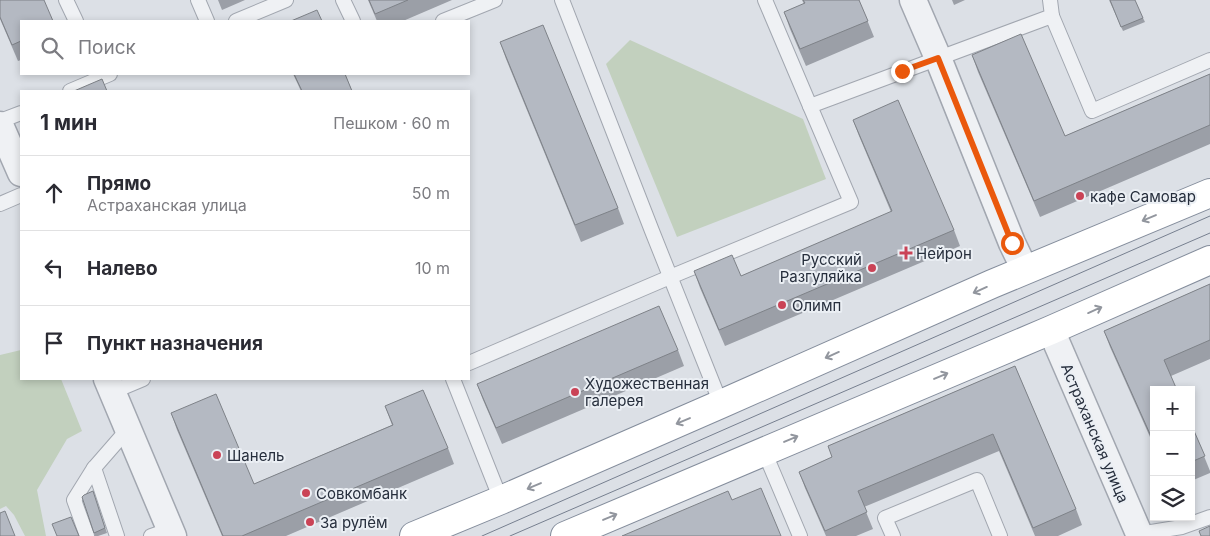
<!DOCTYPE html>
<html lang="ru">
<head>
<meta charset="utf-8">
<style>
  body { margin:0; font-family:Inter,sans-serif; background:#f7f7f7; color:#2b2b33 }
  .controls { position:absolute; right:15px; bottom:15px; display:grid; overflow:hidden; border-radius:0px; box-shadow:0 2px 8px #0003 }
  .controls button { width:45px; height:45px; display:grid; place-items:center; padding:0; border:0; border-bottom:1px solid #e1e1e2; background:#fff; color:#2b2b33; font:25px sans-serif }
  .stop { position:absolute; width:15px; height:15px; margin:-11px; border:4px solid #ea580c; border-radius:50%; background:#fff }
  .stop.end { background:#ea580c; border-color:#fff; box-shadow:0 1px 5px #0008 }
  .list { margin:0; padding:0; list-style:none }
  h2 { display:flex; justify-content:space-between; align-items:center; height:65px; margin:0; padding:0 20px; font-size:21px }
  h2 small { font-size:16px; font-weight:400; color:#7c7c81 }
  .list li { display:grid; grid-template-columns:32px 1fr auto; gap:15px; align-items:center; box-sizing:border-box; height:75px; padding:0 20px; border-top:1px solid #e1e1e2 }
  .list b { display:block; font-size:19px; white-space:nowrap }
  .list p { margin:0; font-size:16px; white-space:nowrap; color:#7c7c81 }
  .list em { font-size:16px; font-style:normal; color:#7c7c81 }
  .icon { flex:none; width:28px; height:28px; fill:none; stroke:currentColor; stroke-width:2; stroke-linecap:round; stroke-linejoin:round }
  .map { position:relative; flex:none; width:1210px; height:536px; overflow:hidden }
  .search { position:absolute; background:#fff; box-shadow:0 2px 8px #0003; left:20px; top:20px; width:450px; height:55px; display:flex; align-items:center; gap:12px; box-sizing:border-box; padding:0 18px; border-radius:0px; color:#7c7c81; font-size:19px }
  .panel { position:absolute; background:#fff; box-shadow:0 2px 8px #0003; left:20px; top:90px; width:450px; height:290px; border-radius:0px }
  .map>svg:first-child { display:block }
</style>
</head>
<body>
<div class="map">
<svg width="1210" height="536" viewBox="0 0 1210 536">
  <rect width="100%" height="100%" fill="#dce0e6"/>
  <!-- green -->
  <g fill="#c2d0be">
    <polygon points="630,40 803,119 826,179 677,237 606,64"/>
    <polygon points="21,350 21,379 61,379 82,431 67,439 37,490 46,536 25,536 14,515 6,506 0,509 0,355"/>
  </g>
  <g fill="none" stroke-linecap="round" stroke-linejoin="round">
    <defs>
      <g id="lane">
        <polyline points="66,0 76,21"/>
        <polyline points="198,0 207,21"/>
        <polyline points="343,0 353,21"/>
        <polyline points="562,0 652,231 721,404"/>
        <polyline points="765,0 810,106"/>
        <polyline points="1052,16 1092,111 1210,60"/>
        <polyline points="236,21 286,0"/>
        <polyline points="443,21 495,0"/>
        <polyline points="70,91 110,74"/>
        <polyline points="0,121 21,113"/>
        <polyline points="0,204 21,195"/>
        <polyline points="469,363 670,277 851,202 810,106 1052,16 1050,0"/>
        <polyline points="453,379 501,500"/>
        <polyline points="112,392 143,379"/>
        <polyline points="764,451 800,536"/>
        <polyline points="94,468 117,536"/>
        <polyline points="87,536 74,500 94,468 128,429"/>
        <polyline points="151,536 171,529"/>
        <polyline points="893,536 885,518 977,480 1000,536"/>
        <polyline points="1136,536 1139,534 1182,527 1210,517"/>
      </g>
      <g id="street">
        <polyline points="913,0 938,58 1012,243 1025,270"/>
        <polyline points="0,125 21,173"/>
        <polyline points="1051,330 1140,536"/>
        <polyline points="107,379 173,536"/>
      </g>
      <g id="highway">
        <polyline points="414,536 501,500 721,404 992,284 1210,193"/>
        <polyline points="565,536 1051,330 1210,260"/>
      </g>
    </defs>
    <!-- lane casing -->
    <use href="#lane" stroke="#a2a7b0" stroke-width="16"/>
    <!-- street casing -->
    <use href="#street" stroke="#a2a7b0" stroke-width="29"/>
    <!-- highway casing -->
    <use href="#highway" stroke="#848d9c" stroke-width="30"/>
    <!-- lane -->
    <use href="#lane" stroke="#eff1f4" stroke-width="14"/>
    <!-- street -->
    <use href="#street" stroke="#eff1f4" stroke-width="26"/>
    <!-- highway -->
    <use href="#highway" stroke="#fff" stroke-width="28"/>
    <!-- tram -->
    <g stroke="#767f8f" stroke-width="1">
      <polyline points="482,536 1210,216"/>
      <polyline points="510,536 1210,233"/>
    </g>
  </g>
  <!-- wall -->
  <g fill="#9b9fa7">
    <polygon points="0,0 21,21 21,60 18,61 0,19"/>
    <polygon points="218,0 245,0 222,10"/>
    <polygon points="368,0 452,0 403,21 377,21"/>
    <polygon points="802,0 859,0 874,37 806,66 790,29 784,12 804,4"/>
    <polygon points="952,0 965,0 954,5"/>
    <polygon points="1109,0 1143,18 1145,22 1123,31"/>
    <polygon points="500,42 618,208 624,224 581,242 506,59"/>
    <polygon points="972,55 1065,136 1210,74 1210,144 1040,217 978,72"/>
    <polygon points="293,74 345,74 352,91 301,91"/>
    <polygon points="853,120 954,230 960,246 725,346 700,288 694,271 741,276 891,212 859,136"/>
    <polygon points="1210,284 1210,359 1171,376 1154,390 1154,446 1110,347 1104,331"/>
    <polygon points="678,350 684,366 502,444 483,400 477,384"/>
    <polygon points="1015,366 1076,509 1082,525 1058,536 1035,536 999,451 864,507 873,529 856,536 826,536 805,488 799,472 832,457 828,446"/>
    <polygon points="385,406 448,448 454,464 286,536 222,536 177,430 171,413 254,484 392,425"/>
    <polygon points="1191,424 1210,471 1210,473 1191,481"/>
    <polygon points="93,491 107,533 98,536 95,536 82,497"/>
  </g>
  <!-- building -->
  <g fill="#b4b9c2" stroke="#7e8288">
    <polygon points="0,0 44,0 53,21 21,21 21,41 12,45 0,17"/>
    <polygon points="369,0 408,0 375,14"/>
    <polygon points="803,0 859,0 868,21 800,49 784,12 805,3"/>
    <polygon points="1110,0 1135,0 1143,18 1121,27"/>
    <polygon points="317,10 322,21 291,21"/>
    <polygon points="543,25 618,208 575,225 500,42"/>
    <polygon points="1021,34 1065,136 1210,74 1210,125 1034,201 972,55"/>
    <polygon points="294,74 345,74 352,91 302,91"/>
    <polygon points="102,79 107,91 74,91"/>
    <polygon points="898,100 954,230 719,330 694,271 732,255 741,276 892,211 853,120"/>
    <polygon points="1210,284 1210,340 1164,360 1177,390 1154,390 1154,443 1104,331"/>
    <polygon points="659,306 678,350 496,428 477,384"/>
    <polygon points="1015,366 1076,509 1033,528 993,434 858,491 867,512 825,531 799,472 832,457 828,446"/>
    <polygon points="423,390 448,448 242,536 223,536 171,413 216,394 254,484 393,425 385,406"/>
    <polygon points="1191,424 1205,456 1191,462"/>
    <polygon points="761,488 781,536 622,536 728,491 732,500"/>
    <polygon points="93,491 105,528 94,533 82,497 84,495"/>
    <polygon points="5,511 15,536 0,536 0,513"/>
    <polygon points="71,517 79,536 57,536 52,524"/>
    <polygon points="1210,526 1210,536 1201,536 1199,531"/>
  </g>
  <!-- one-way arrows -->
  <defs><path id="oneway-shaft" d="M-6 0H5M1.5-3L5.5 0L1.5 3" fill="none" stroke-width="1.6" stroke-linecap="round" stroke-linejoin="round" transform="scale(1.25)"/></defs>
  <g stroke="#92969e">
    <use href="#oneway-shaft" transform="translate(1149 218) rotate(157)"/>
    <use href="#oneway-shaft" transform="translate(980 290) rotate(156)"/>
    <use href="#oneway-shaft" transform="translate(1095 310) rotate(-24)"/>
    <use href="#oneway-shaft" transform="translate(832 355) rotate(156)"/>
    <use href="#oneway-shaft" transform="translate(941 376) rotate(-23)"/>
    <use href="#oneway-shaft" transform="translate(683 421) rotate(157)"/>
    <use href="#oneway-shaft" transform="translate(791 439) rotate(-23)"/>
    <use href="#oneway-shaft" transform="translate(534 486) rotate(157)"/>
    <use href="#oneway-shaft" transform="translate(610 517) rotate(-23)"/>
  </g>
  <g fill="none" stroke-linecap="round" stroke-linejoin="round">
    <!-- route -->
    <polyline stroke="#ea580c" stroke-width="6" points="902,71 938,58 1012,243"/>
  </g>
  <!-- markers -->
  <g fill="#ca4356" stroke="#ebeff4" stroke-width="2">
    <circle cx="1080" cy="196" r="5"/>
    <path d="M903.5 245.5h5v5h5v5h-5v5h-5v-5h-5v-5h5z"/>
    <circle cx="872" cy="268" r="5"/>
    <circle cx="782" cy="305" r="5"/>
    <circle cx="575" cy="392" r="5"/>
    <circle cx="217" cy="455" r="5"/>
    <circle cx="306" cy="493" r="5"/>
    <circle cx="310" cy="522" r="5"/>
  </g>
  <g text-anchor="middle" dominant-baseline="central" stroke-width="4" stroke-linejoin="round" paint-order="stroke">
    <!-- poi labels -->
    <g font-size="15" fill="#262e3c" stroke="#ebeff4" text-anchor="start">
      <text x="1090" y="196">кафе Самовар</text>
      <text x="916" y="253">Нейрон</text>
      <text x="862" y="259" text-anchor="end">Русский<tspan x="862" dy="17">Разгуляйка</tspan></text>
      <text x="792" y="305">Олимп</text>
      <text x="585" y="383">Художественная<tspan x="585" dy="17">галерея</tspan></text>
      <text x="227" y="455">Шанель</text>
      <text x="316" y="493">Совкомбанк</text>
      <text x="320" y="522">За рулём</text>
    </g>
    <!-- street labels -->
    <g font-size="15" fill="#262e3c" stroke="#ebeff4">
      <text transform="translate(1095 433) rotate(67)">Астраханская улица</text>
    </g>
  </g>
</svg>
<div class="controls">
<button>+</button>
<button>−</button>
<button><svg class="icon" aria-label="layers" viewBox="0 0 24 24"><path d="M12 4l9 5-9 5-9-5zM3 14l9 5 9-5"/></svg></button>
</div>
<div class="stop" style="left:1012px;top:243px"></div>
<div class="stop end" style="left:902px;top:71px"></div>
<div class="search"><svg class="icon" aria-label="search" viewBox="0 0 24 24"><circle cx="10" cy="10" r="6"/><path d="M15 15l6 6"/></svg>Поиск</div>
<section class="panel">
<h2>1 мин<small>Пешком · 60 m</small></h2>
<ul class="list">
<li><svg class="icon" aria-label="ahead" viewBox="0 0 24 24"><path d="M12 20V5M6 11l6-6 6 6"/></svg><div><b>Прямо</b><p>Астраханская улица</p></div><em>50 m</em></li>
<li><svg class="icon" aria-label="left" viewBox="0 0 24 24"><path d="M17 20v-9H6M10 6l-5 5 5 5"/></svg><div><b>Налево</b></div><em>10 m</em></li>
<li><svg class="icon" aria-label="arrive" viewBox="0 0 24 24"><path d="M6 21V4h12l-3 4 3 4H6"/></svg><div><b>Пункт назначения</b></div></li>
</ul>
</section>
</div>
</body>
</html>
